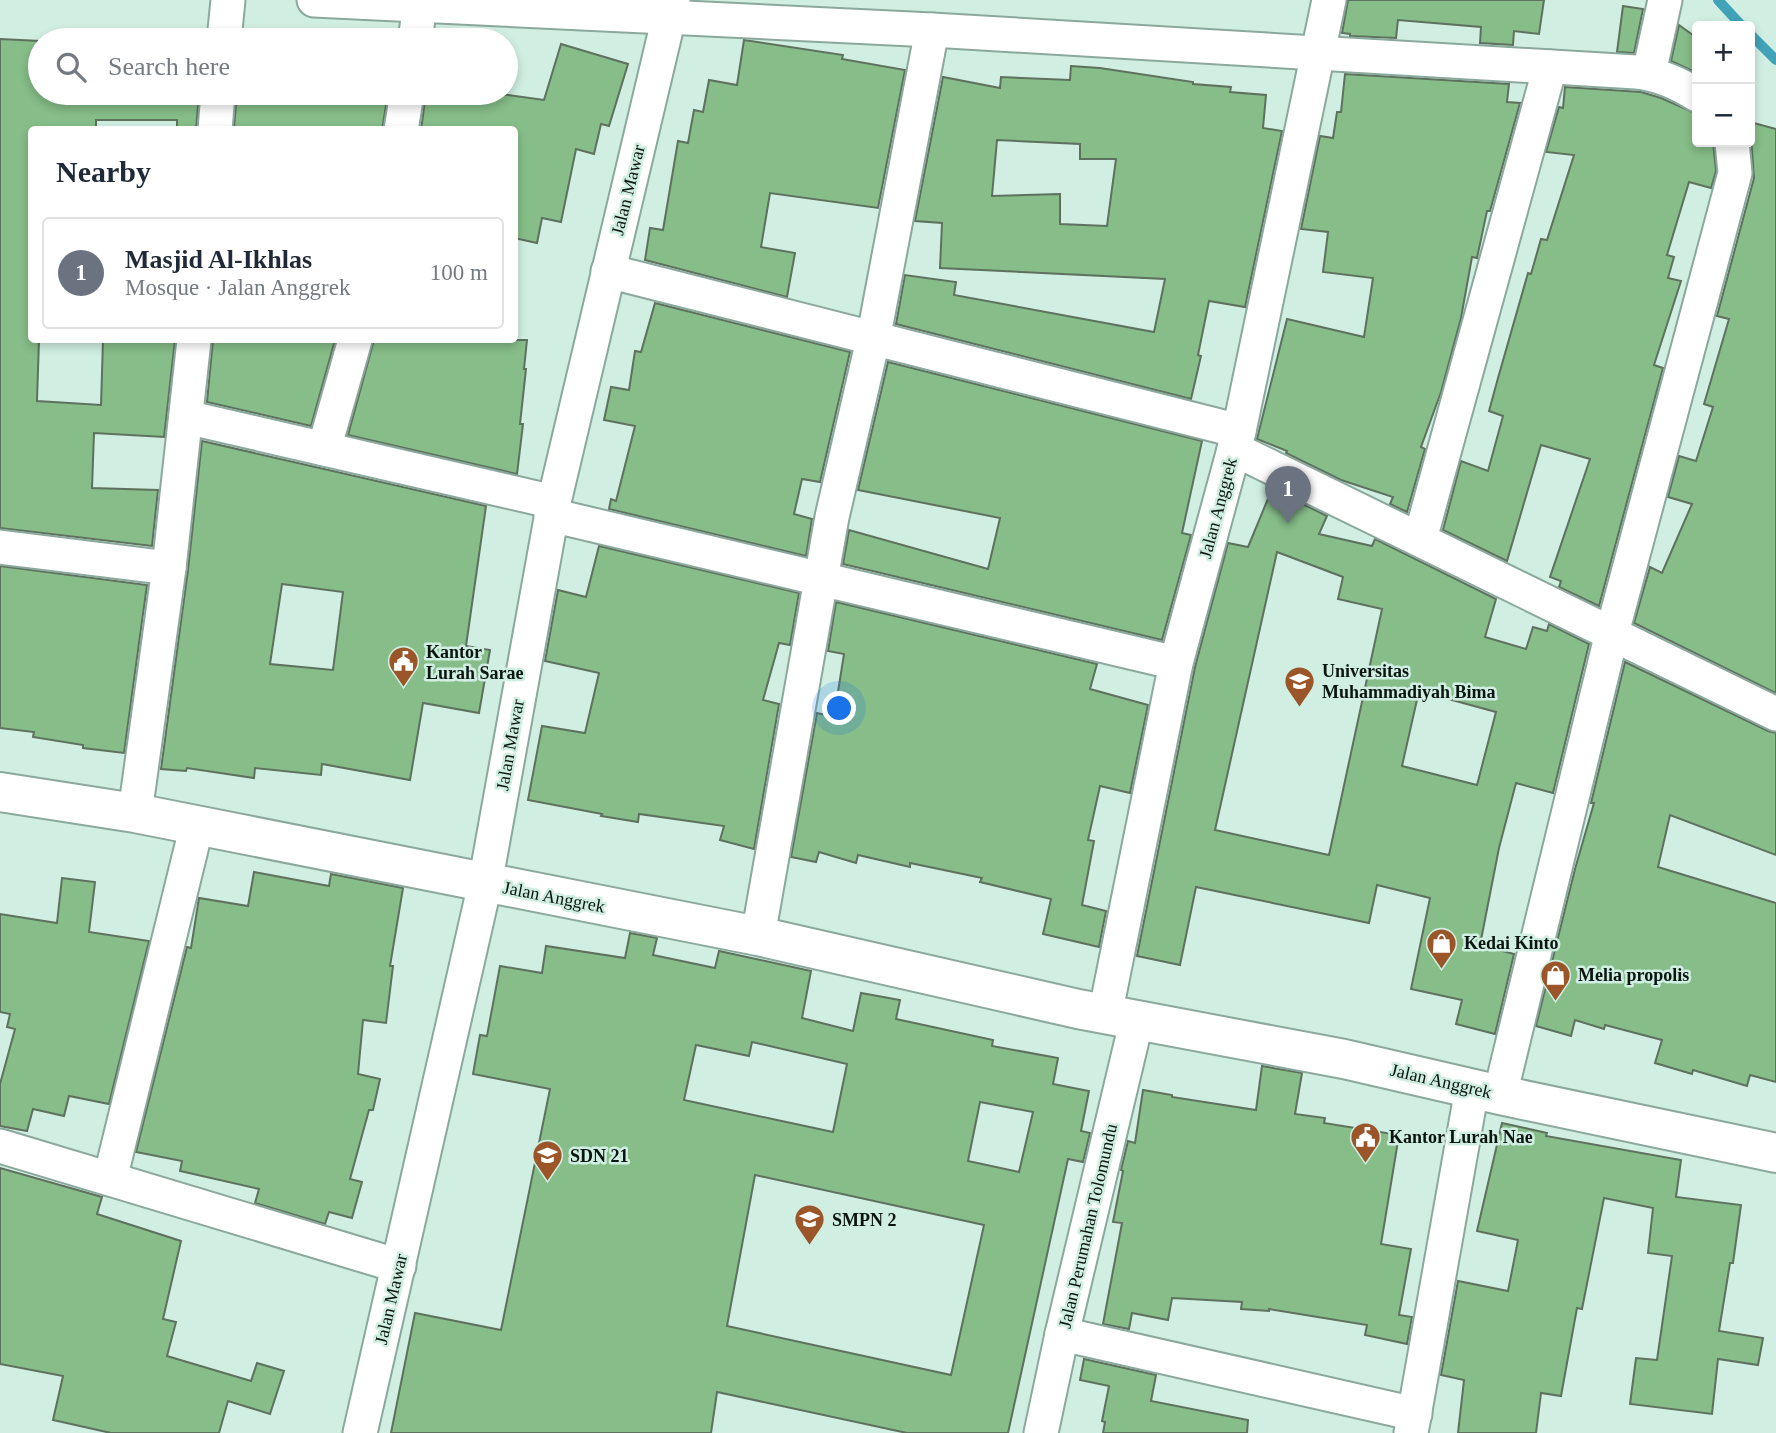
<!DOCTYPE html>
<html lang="en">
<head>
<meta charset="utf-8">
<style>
  body { margin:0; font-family:"Times New Roman",serif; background:#f2f2f3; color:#1f2937 }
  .controls { position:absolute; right:21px; top:21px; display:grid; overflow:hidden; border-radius:7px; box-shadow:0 4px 10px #0003 }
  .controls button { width:63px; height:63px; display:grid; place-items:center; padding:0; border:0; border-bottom:2px solid #e0e1e3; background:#fff; color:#1f2937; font:35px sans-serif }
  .you { position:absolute; left:840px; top:709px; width:24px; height:24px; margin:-18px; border:5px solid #fff; border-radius:50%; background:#1a73e8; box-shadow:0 0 0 10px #1a73e833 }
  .badge { display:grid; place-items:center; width:46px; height:46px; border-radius:50%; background:#ea580c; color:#fff; font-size:23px; font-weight:700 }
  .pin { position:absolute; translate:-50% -58px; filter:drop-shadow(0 2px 4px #0008) }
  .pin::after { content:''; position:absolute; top:37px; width:24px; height:21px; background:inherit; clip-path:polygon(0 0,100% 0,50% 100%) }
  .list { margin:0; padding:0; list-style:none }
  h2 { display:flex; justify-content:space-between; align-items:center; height:91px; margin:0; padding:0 28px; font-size:30px }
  h2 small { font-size:23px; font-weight:400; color:#747a83 }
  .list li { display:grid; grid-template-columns:46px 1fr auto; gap:21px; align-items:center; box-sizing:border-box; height:112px; margin:0 14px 14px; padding:0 14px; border:2px solid #e0e1e3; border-radius:7px }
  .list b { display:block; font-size:26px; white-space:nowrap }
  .list p { margin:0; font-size:23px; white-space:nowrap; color:#747a83 }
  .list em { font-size:23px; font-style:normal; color:#747a83 }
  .icon { flex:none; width:38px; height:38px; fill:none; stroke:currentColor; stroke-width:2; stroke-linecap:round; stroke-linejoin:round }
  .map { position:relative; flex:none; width:1776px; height:1433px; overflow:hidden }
  .search { position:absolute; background:#fff; box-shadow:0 4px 10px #0003; left:28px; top:28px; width:490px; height:77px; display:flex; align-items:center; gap:18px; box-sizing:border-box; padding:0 24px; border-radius:38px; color:#747a83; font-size:26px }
  .panel { position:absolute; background:#fff; box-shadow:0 4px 10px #0003; left:28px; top:126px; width:490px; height:217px; border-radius:7px }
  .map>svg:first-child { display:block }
</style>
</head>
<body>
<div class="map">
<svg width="1776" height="1433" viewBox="0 0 1776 1433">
  <rect width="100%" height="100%" fill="#d0efe2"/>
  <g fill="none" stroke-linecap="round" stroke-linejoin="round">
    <!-- stream -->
    <g stroke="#41a2b8" stroke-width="10">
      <polyline points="1718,0 1742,26"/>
      <polyline points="1750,34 1776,60"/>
    </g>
  </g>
  <!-- building -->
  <g fill="#86bd88" stroke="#5e715e" stroke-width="2" fill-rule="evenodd">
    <polygon points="1348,0 1544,0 1539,34 1514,31 1513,45 1480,43 1481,27 1398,20 1396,38 1350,36 1350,34 1342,33"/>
    <polygon points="1623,6 1643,9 1634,53 1617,52"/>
    <polygon points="1679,25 1697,38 1697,73 1671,61"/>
    <polygon points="0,39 40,41 40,93 199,93 196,130 177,130 177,120 96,120 96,130 32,130 32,340 39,340 37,401 101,405 103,340 175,340 164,437 94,433 92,488 158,490 152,546 0,528"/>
    <polygon points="744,40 843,55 842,59 905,70 878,208 770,193 761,247 795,253 787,297 645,260 650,228 663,230 678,141 688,143 694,110 703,112 709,80 737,85"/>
    <polygon points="561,44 628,64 609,126 601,124 594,154 576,149 561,222 542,218 537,243 514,238 514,130 421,130 426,93 494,93 544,100"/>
    <path d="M 1071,66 L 1100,68 L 1193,82 L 1193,84 L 1231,87 L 1230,92 L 1266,95 L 1263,128 L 1282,131 L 1245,307 L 1209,301 L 1198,355 L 1201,356 L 1191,399 L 896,324 L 905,275 L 956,282 L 954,295 L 1154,332 L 1165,279 L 940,268 L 942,223 L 915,221 L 943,77 L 1000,88 L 1001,77 L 1070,80 ZM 997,140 L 1080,144 L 1080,159 L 1116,159 L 1107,226 L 1060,224 L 1060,194 L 992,196 Z"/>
    <polygon points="1345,74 1509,84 1507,102 1520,103 1490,211 1487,211 1477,258 1472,257 1461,318 1441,392 1421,447 1425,449 1407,512 1390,504 1393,497 1341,480 1286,453 1287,451 1257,439 1287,319 1364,337 1373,278 1323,272 1328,232 1301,229 1320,136 1333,138 1337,112 1341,112"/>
    <polygon points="1565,87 1641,92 1661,98 1697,114 1697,142 1713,142 1716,171 1711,188 1689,182 1667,255 1674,257 1668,278 1681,281 1654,365 1663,368 1599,606 1559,587 1561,581 1550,577 1590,459 1541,445 1507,561 1443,530 1461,461 1488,471 1503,416 1489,411 1498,378 1528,273 1531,274 1541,239 1547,240 1574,155 1546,152 1559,107 1563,108"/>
    <polygon points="237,93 388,93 382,130 234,128"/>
    <polygon points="1750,122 1776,129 1776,693 1634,623 1650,567 1662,573 1692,504 1668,497 1679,456 1696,461 1713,407 1704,404 1729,319 1717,316 1754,178"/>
    <polygon points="655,303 850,352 820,482 802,479 794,514 812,519 806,556 609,509 611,499 616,501 635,426 604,420 611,387 629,390 635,351 641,352"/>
    <polygon points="213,340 335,340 311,426 207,402"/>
    <polygon points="374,340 527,340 524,369 526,369 520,424 523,424 517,474 348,435"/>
    <polygon points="888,362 1202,441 1182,533 1191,535 1162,640 843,564 849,530 988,569 1000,518 858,490"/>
    <path d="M 202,441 L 486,506 L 466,646 L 490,650 L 479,713 L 423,703 L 410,780 L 322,764 L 321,775 L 255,768 L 254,778 L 187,768 L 186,771 L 161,769 L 188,570 ZM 282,584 L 343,592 L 333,670 L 270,664 Z"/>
    <path d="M 1272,489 L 1327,516 L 1319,534 L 1372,546 L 1375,539 L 1496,599 L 1485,637 L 1526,649 L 1533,627 L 1547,631 L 1549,624 L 1589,644 L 1553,793 L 1516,783 L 1499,848 L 1480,945 L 1514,954 L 1495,1034 L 1456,1024 L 1462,1000 L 1411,989 L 1430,898 L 1377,885 L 1369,923 L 1196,887 L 1180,965 L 1137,956 L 1195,667 L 1228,543 L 1248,547 ZM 1277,552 L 1343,577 L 1338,599 L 1382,609 L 1329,855 L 1215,830 ZM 1419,691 L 1496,712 L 1477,785 L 1402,766 Z"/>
    <polygon points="599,546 799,593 790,645 779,643 763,700 779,704 754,849 720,840 724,826 639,814 638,822 601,816 602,814 528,800 542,726 585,733 599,673 545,661 558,590 586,597"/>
    <polygon points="0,566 147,585 124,753 83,748 83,745 33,737 34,732 0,728"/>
    <polygon points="836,602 1097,664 1090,689 1148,705 1130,793 1100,786 1088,840 1094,841 1082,905 1106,911 1099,947 1043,934 1051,899 980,882 982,878 910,863 910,867 858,855 856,863 819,852 816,862 791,857 817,713 834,717 844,654 828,651"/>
    <polygon points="1625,662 1768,731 1776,733 1776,855 1670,815 1658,867 1776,903 1776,1082 1750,1075 1747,1086 1693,1070 1692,1074 1655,1063 1662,1040 1605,1025 1604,1029 1575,1020 1571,1036 1536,1026 1575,869 1594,803 1591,803"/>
    <polygon points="254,872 329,886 331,874 403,888 390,966 393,966 386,1023 363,1020 358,1074 380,1079 373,1110 369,1110 350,1179 362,1182 352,1218 329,1212 325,1224 255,1203 259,1189 180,1171 182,1161 136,1152 187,947 191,948 199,898 248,906"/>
    <polygon points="62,878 95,882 89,932 149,941 109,1104 69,1096 64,1116 33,1109 27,1131 0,1126 0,1084 15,1029 7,1027 10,1014 0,1012 0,914 57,923"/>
    <path d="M 630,933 L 657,938 L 653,955 L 715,968 L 719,951 L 811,971 L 802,1018 L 853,1031 L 861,993 L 900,1000 L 896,1019 L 993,1040 L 992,1046 L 1058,1058 L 1053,1084 L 1089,1091 L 1081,1131 L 1090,1133 L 1083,1162 L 1068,1159 L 1008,1433 L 907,1433 L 717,1392 L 711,1433 L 391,1433 L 415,1313 L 501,1330 L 550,1089 L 473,1074 L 480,1035 L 487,1036 L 500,966 L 542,973 L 546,946 L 625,958 ZM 752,1042 L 847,1064 L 833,1132 L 684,1100 L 696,1045 L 749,1056 ZM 980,1102 L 1033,1112 L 1019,1172 L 968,1161 ZM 755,1175 L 984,1225 L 951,1375 L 727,1326 Z"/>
    <polygon points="1262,1066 1302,1073 1295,1114 1325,1118 1324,1123 1399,1135 1381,1244 1411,1249 1399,1315 1412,1317 1407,1344 1365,1335 1367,1325 1269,1309 1269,1311 1241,1309 1242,1302 1172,1298 1168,1320 1132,1313 1129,1329 1103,1324 1122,1223 1113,1222 1123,1171 1121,1170 1128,1141 1135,1143 1143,1090 1172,1095 1172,1097 1256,1110"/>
    <polygon points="1502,1123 1547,1133 1546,1136 1681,1160 1676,1197 1741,1205 1733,1263 1730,1263 1719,1331 1763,1338 1758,1365 1718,1359 1712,1414 1630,1404 1636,1358 1657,1360 1672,1256 1648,1253 1653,1208 1604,1198 1582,1309 1577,1308 1561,1396 1541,1393 1536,1433 1458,1433 1464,1380 1441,1375 1458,1281 1508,1291 1518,1240 1477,1231"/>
    <polygon points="0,1168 102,1197 97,1214 181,1241 163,1319 176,1322 167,1356 251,1381 257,1363 284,1371 270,1414 228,1401 219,1433 111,1433 53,1420 63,1376 0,1364"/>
    <polygon points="1084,1359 1156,1375 1151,1401 1248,1420 1247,1433 1103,1433 1105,1422 1102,1421 1109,1386 1080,1380"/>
  </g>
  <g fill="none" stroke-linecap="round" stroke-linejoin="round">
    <defs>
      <g id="minor">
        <path d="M 314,0 L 932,30 L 1636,72 C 1657,74 1680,84 1697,95"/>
        <polyline points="224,40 228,0"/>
        <polyline points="415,40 420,5"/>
        <polyline points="1649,73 1665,0"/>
        <polyline points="215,130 218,93"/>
        <polyline points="401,130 407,93"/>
        <polyline points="608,271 1239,431"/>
        <polyline points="186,417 554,502"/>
        <polyline points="324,449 355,340"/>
        <polyline points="1234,449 1776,714"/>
        <polyline points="551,515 1176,663"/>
        <polyline points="1420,539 1550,67"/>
        <polyline points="0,547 169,568"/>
        <polyline points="135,813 169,568 194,340"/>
        <polyline points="758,936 832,517 873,340 932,30"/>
        <polyline points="1105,1015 1176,663 1239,431 1329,0"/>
        <polyline points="1500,1095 1612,633 1735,173 1732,142"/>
        <polyline points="0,1146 399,1266"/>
        <polyline points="110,1179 197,825"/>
        <polyline points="1062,1334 1415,1414"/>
        <polyline points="360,1433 485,884 554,502 673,0"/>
        <polyline points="1041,1433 1062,1334 1137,1019"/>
        <polyline points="1411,1433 1472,1089"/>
      </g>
      <polyline id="tertiary" points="0,792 135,813 758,936 1078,1009 1344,1059 1500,1095 1776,1153"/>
    </defs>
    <!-- minor casing -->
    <use href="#minor" stroke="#8ba89d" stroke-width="37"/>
    <!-- tertiary casing -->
    <use href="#tertiary" stroke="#8ba89d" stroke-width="42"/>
    <!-- minor -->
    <use href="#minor" stroke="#fff" stroke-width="33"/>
    <!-- tertiary -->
    <use href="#tertiary" stroke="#fff" stroke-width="38"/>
  </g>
  <!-- icons -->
  <defs>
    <symbol id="civic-pin" viewBox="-11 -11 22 30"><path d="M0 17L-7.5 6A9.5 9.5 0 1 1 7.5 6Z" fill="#9a5628" stroke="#d0efe2"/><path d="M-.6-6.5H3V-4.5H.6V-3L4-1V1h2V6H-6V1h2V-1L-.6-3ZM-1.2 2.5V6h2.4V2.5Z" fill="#fff"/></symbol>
    <symbol id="university-pin" viewBox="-11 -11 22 30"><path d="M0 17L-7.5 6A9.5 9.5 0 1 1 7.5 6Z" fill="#9a5628" stroke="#d0efe2"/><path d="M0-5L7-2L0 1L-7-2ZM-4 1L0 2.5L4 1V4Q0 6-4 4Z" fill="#fff"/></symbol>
    <symbol id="shop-pin" viewBox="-11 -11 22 30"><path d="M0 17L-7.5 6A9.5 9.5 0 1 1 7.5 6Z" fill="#9a5628" stroke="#d0efe2"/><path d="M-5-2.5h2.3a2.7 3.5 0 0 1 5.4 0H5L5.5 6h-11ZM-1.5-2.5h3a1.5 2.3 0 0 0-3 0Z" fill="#fff"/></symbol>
    <symbol id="school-pin" viewBox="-11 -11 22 30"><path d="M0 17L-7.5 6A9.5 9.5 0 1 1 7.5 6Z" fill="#9a5628" stroke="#d0efe2"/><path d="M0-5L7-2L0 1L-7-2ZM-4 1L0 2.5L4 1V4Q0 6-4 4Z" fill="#fff"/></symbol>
  </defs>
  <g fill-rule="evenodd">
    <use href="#civic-pin" x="386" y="644" width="35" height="47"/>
    <use href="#university-pin" x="1282" y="664" width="35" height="47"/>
    <use href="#shop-pin" x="1424" y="926" width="35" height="47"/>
    <use href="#shop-pin" x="1538" y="958" width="35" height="47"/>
    <use href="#civic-pin" x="1348" y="1120" width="35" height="47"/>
    <use href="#school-pin" x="530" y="1138" width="35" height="47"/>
    <use href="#school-pin" x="792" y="1202" width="35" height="47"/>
  </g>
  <g text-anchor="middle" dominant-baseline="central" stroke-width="5" stroke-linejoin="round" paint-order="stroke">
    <!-- street labels -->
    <g font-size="18" fill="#0a1510" stroke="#d0efe2">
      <text transform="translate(628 190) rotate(-76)">Jalan Mawar</text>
      <text transform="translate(1218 508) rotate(-75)">Jalan Anggrek</text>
      <text transform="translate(510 745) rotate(-80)">Jalan Mawar</text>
      <text transform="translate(554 897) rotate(11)">Jalan Anggrek</text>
      <text transform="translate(1441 1081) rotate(13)">Jalan Anggrek</text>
      <text transform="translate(1088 1226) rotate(-77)">Jalan Perumahan Tolomundu</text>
      <text transform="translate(391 1299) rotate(-77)">Jalan Mawar</text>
    </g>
    <!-- poi labels -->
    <g font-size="18" font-weight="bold" fill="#0a1510" stroke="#d0efe2" text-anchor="start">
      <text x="426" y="652">Kantor<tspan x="426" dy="21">Lurah Sarae</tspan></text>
      <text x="1322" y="671">Universitas<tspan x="1322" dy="21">Muhammadiyah Bima</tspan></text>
      <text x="1464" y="943">Kedai Kinto</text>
      <text x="1578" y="975">Melia propolis</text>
      <text x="1389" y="1137">Kantor Lurah Nae</text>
      <text x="570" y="1156">SDN 21</text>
      <text x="832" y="1220">SMPN 2</text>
    </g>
  </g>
</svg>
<div class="controls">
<button>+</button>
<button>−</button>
</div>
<div class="you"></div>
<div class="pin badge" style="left:1288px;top:524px;background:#6b7280">1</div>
<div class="search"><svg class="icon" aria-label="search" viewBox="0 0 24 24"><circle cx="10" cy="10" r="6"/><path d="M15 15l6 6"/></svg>Search here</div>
<section class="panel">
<h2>Nearby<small></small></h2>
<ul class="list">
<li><span class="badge" style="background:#6b7280">1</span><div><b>Masjid Al-Ikhlas</b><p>Mosque · Jalan Anggrek</p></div><em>100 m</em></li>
</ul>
</section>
</div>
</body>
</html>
